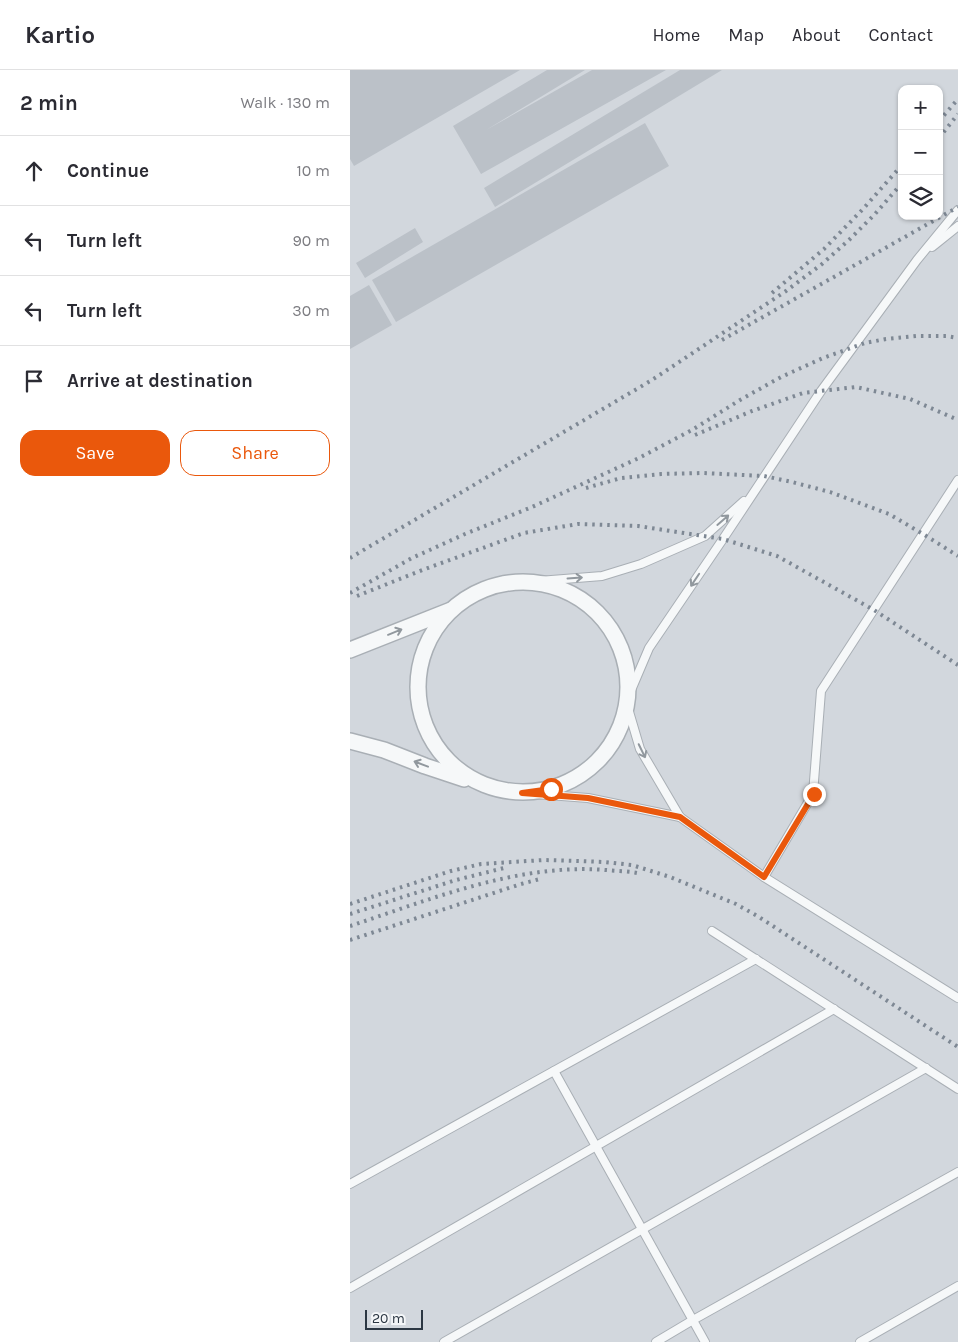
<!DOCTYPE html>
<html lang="en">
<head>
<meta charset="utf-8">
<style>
  body { margin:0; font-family:Karla,sans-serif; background:#f2f2f3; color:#2b2b33 }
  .controls { position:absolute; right:15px; top:15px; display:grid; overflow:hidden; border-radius:10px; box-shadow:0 1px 4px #0004 }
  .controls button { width:45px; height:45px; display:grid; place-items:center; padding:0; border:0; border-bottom:1px solid #e1e1e2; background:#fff; color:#2b2b33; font:25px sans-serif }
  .scale { position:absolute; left:15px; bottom:12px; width:58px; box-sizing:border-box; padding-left:5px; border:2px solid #2c3743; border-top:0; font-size:14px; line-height:18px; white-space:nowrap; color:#2c3743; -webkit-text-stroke:4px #f4f6f8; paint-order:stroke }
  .stop { position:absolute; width:15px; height:15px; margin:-11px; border:4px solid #ea580c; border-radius:50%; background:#fff }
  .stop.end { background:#ea580c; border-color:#fff; box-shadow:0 1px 5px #0008 }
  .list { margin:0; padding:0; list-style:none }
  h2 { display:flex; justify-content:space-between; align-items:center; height:65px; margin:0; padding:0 20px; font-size:21px }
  h2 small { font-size:16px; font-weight:400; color:#7c7c81 }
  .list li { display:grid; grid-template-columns:32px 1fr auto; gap:15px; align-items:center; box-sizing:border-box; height:70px; padding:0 20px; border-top:1px solid #e1e1e2 }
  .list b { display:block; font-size:19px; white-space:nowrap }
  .list em { font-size:16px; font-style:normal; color:#7c7c81 }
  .actions { display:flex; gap:10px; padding:15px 20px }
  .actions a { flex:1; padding:11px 0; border:1px solid #ea580c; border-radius:15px; text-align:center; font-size:18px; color:#ea580c }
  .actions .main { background:#ea580c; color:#fff }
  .icon { flex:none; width:28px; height:28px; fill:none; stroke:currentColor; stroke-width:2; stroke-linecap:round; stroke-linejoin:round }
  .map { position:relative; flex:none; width:608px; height:1272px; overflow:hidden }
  header { display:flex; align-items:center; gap:30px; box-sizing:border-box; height:70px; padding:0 25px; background:#fff; border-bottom:1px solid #e1e1e2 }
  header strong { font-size:24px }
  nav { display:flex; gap:28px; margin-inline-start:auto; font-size:18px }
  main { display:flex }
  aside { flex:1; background:#fff }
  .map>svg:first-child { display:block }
</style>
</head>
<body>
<header>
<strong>Kartio</strong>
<nav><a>Home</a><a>Map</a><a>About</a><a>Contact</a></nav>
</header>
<main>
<aside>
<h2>2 min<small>Walk · 130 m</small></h2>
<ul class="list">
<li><svg class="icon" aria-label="ahead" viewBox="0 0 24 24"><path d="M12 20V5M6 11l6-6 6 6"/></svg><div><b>Continue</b></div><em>10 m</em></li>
<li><svg class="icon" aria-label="left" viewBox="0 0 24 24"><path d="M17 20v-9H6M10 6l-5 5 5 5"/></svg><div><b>Turn left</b></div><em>90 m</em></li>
<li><svg class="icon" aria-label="left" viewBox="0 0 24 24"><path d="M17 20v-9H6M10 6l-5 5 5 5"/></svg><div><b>Turn left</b></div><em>30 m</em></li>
<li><svg class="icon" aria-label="arrive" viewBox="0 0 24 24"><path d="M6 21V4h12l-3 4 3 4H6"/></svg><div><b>Arrive at destination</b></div></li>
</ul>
<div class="actions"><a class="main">Save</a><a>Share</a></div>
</aside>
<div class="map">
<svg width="608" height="1272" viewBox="0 0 608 1272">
  <rect width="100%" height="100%" fill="#e4e7eb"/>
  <!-- built -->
  <path fill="#d2d7dd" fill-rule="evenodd" d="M 0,0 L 608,0 L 608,1272 L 0,1272 ZM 552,19 L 589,19 L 589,146 L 552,146 Z"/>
  <!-- building -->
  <g fill="#bbc1c8">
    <polygon points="0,0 170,0 4,96 0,89"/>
    <polygon points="197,0 235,0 136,60 242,0 316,0 131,104 103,56"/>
    <polygon points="330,0 372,0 145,137 134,118"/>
    <polygon points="295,53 319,96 46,252 22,210"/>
    <polygon points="65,158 73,172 15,208 6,193"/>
    <polygon points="19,215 42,255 0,279 0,226"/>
  </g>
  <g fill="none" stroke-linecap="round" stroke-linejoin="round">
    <defs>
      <g id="lane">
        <polyline points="582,177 608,156"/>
        <polyline points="176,512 252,506 291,494 355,466 394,431"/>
        <polyline points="279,625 299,578 373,469 471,321 567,190 608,140"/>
        <polyline points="277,635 290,679 330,747 414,807 608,928"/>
        <polyline points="172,723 238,728 330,747"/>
        <polyline points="414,807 463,724 471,621 608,410"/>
        <polyline points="362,861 608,1019"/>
        <polyline points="204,1001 355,1272"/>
        <polyline points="0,1114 406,889"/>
        <polyline points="0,1218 484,939"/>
        <polyline points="94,1272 576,998"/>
        <polyline points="306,1272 343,1250 608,1102"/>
        <polyline points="510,1272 608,1216"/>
      </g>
      <g id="street">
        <circle cx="173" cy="617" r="105"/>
        <polyline points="0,580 101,540"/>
        <polyline points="0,671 34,680 75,696 114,709"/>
      </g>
    </defs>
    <!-- lane casing -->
    <use href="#lane" stroke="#a9afb5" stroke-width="10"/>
    <!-- street casing -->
    <use href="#street" stroke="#a9afb5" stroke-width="18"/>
    <!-- lane -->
    <use href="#lane" stroke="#f6f8f9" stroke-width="8"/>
    <!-- street -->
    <use href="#street" stroke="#f6f8f9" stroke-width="15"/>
    <!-- rail -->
    <g stroke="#7e8894" stroke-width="4" stroke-dasharray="2.5 5" stroke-linecap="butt">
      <polyline points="589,51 608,29"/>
      <polyline points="589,68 608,44"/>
      <polyline points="422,223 474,179 513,139 552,95"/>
      <polyline points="372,270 608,137"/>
      <polyline points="345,365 402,341 453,323 506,317 560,329 608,350"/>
      <polyline points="236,418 271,408 311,404 353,403 414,406 442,412 480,422 539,444 573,464 608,486"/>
      <polyline points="0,488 302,310 436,221 472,194 499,170 525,144 552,113"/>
      <polyline points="0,523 62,488 115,464 182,437 289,388 342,360 390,330 431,307 473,288 515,273 536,269 566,266 596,266 608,268"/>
      <polyline points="7,526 75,499 174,463 228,454 288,456 373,469 427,486 524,540 608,595"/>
      <polyline points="0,834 101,801 131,794 194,790 230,791 254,792 282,795 320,807 386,834 409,847 608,977"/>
      <polyline points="0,844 106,810 158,797"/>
      <path d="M 0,856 C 82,829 168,793 256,800 C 266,801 277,801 287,803"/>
      <polyline points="0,870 171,814 190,809"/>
    </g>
  </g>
  <!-- one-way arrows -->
  <defs><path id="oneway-shaft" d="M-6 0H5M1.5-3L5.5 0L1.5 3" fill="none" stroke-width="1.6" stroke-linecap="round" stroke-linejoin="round" transform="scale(1.25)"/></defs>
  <g stroke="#91989e">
    <use href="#oneway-shaft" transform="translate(373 450) rotate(-41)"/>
    <use href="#oneway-shaft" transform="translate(225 508) rotate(-4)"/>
    <use href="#oneway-shaft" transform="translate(345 510) rotate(124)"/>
    <use href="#oneway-shaft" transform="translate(45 562) rotate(-22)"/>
    <use href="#oneway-shaft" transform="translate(292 681) rotate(64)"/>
    <use href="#oneway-shaft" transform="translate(71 694) rotate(-159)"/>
  </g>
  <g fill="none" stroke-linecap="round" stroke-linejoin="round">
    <!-- route -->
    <polyline stroke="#ea580c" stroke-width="6" points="201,719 172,723 238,728 330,747 414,807 464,724"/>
  </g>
</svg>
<div class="controls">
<button>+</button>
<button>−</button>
<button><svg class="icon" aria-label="layers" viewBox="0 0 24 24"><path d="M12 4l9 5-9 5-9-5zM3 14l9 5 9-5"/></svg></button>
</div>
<div class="scale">20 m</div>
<div class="stop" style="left:201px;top:719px"></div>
<div class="stop end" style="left:464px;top:724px"></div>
</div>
</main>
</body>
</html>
